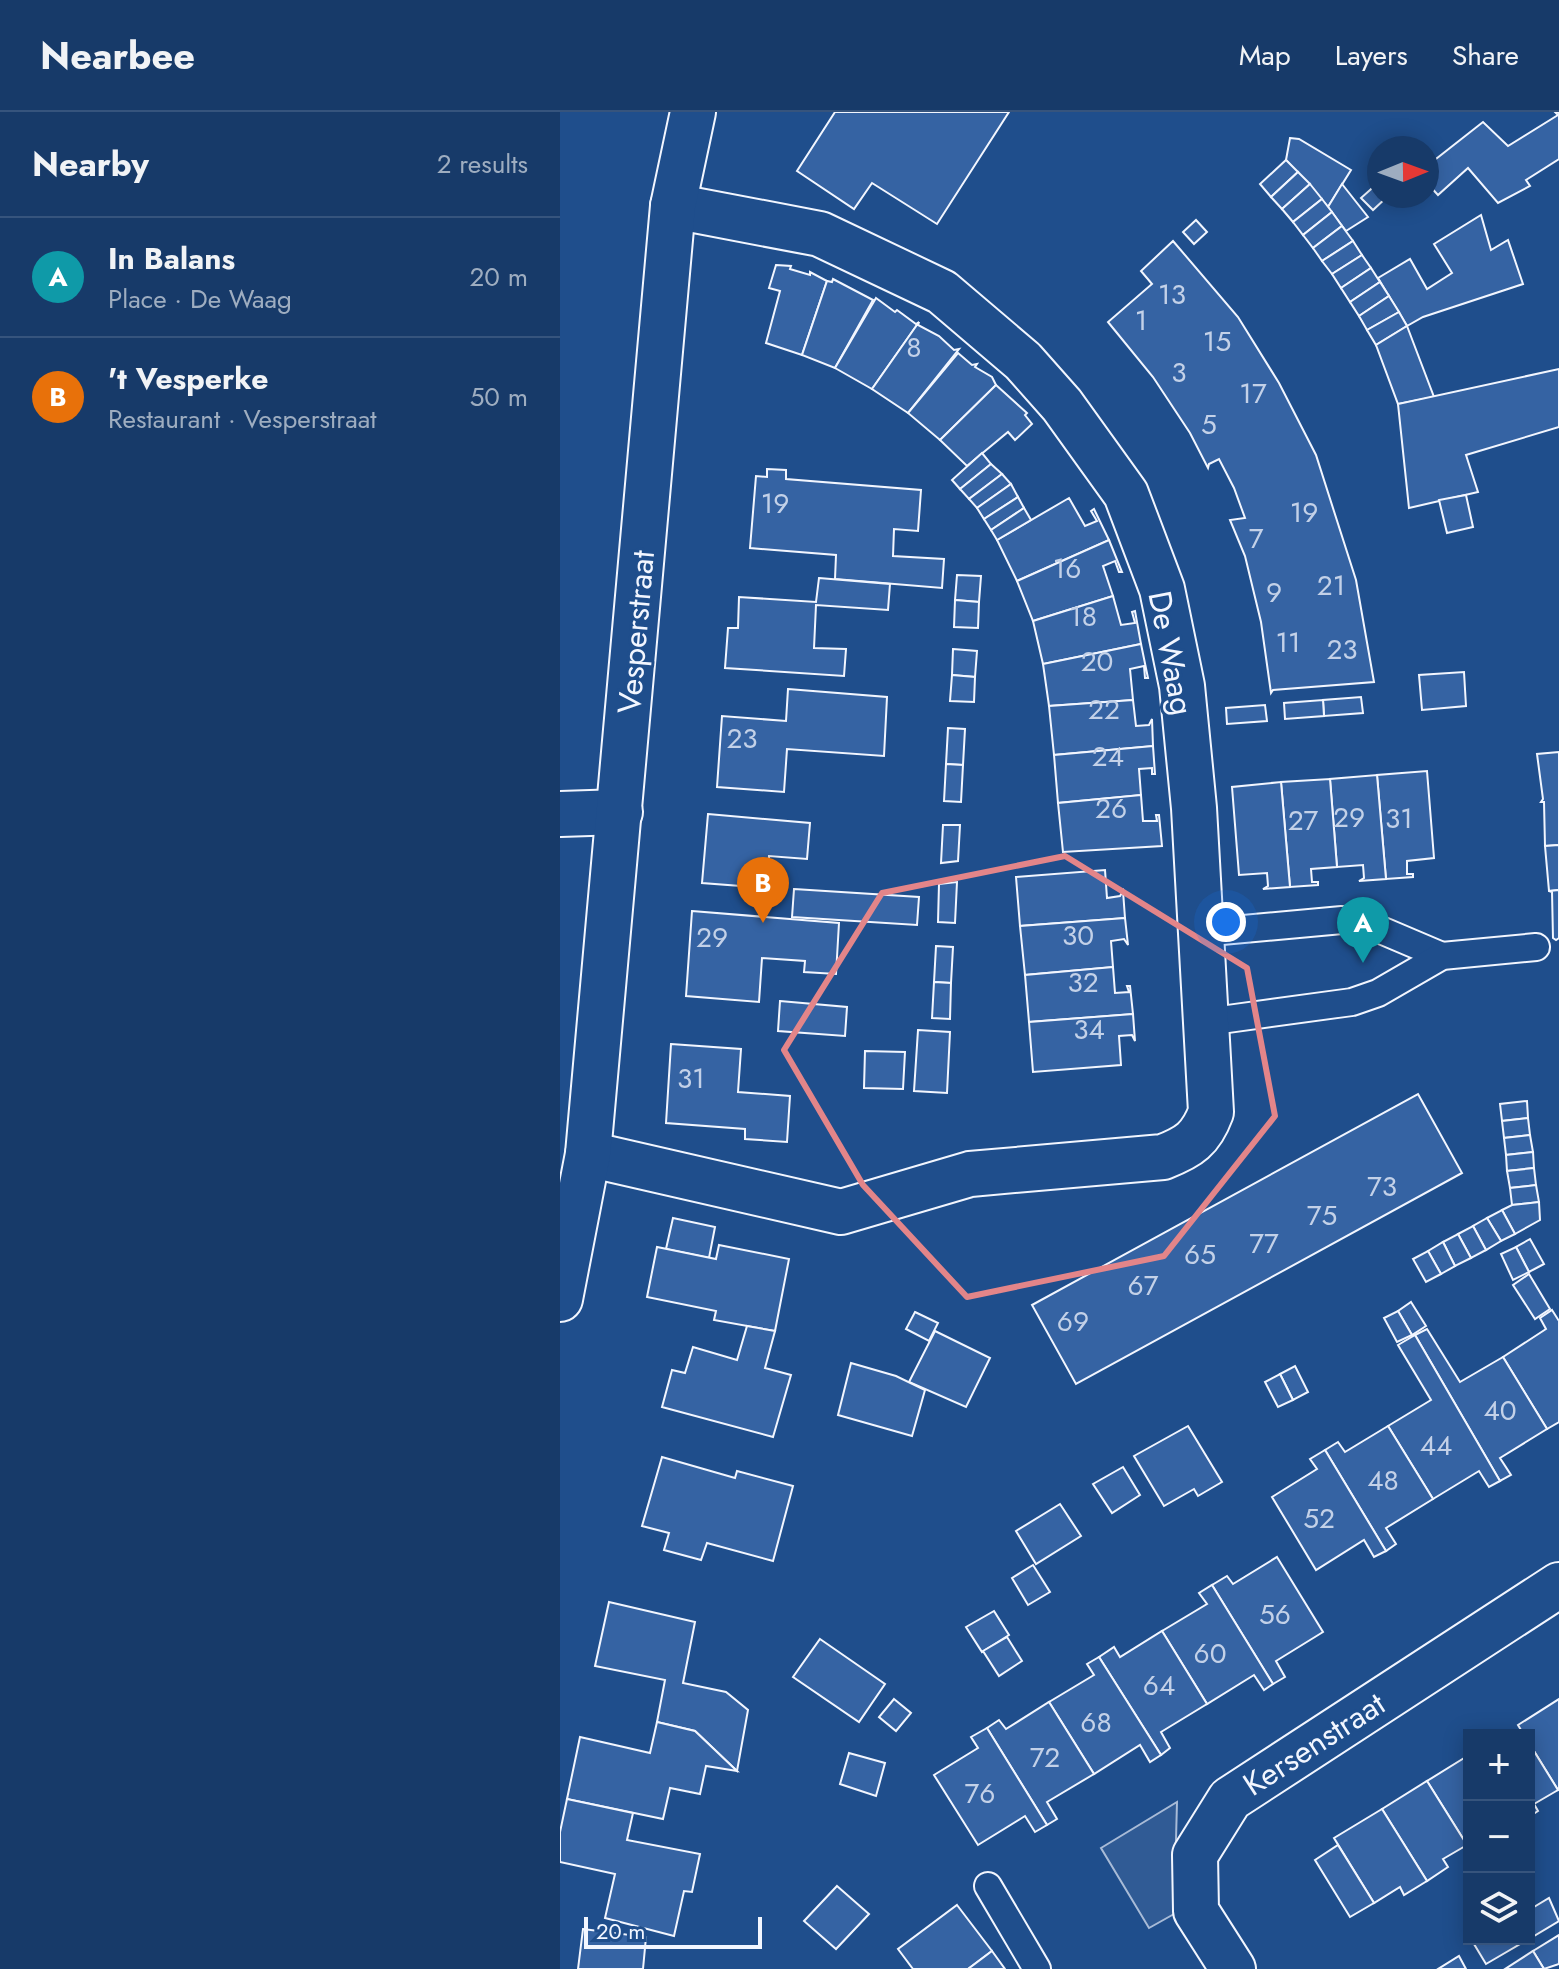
<!DOCTYPE html>
<html lang="en">
<head>
<meta charset="utf-8">
<style>
  body { margin:0; font-family:Jost,sans-serif; background:#20416f; color:#f1f3f6 }
  .controls { position:absolute; right:24px; bottom:24px; display:grid; overflow:hidden; border-radius:0px; box-shadow:0 4px 20px #0003 }
  .controls button { width:72px; height:72px; display:grid; place-items:center; padding:0; border:0; border-bottom:2px solid #36547d; background:#173a69; color:#f1f3f6; font:40px sans-serif }
  .compass { position:absolute; left:807px; top:24px; width:72px; height:72px; border-radius:50%; background:#173a69; box-shadow:0 4px 20px #0003; rotate:89deg }
  .scale { position:absolute; left:24px; bottom:20px; width:178px; box-sizing:border-box; padding-left:8px; border:4px solid #f2f6ff; border-top:0; font-size:22px; line-height:28px; white-space:nowrap; color:#f2f6ff; -webkit-text-stroke:6px #1f4e8c; paint-order:stroke }
  .you { position:absolute; left:666px; top:810px; width:28px; height:28px; margin:-20px; border:6px solid #fff; border-radius:50%; background:#1a73e8; box-shadow:0 0 0 12px #1a73e833 }
  .badge { display:grid; place-items:center; width:52px; height:52px; border-radius:50%; background:#ffb74d; color:#fff; font-size:26px; font-weight:700 }
  .pin { position:absolute; translate:-50% -66px; filter:drop-shadow(0 2px 4px #0008) }
  .pin::after { content:''; position:absolute; top:42px; width:28px; height:24px; background:inherit; clip-path:polygon(0 0,100% 0,50% 100%) }
  .list { margin:0; padding:0; list-style:none }
  h2 { display:flex; justify-content:space-between; align-items:center; height:104px; margin:0; padding:0 32px; font-size:34px }
  h2 small { font-size:26px; font-weight:400; color:#9eadc0 }
  .list li { display:grid; grid-template-columns:52px 1fr auto; gap:24px; align-items:center; box-sizing:border-box; height:120px; padding:0 32px; border-top:2px solid #36547d }
  .list b { display:block; font-size:30px; white-space:nowrap }
  .list p { margin:0; font-size:26px; white-space:nowrap; color:#9eadc0 }
  .list em { font-size:26px; font-style:normal; color:#9eadc0 }
  .icon { flex:none; width:44px; height:44px; fill:none; stroke:currentColor; stroke-width:2; stroke-linecap:round; stroke-linejoin:round }
  .map { position:relative; flex:none; width:999px; height:1857px; overflow:hidden }
  header { display:flex; align-items:center; gap:48px; box-sizing:border-box; height:112px; padding:0 40px; background:#173a69; border-bottom:2px solid #36547d }
  header strong { font-size:38px }
  nav { display:flex; gap:44px; margin-inline-start:auto; font-size:28px }
  main { display:flex }
  aside { flex:1; background:#173a69 }
  .map>svg:first-child { display:block }
</style>
</head>
<body>
<header>
<strong>Nearbee</strong>
<nav><a>Map</a><a>Layers</a><a>Share</a></nav>
</header>
<main>
<aside>
<h2>Nearby<small>2 results</small></h2>
<ul class="list">
<li><span class="badge" style="background:#0f9aa8">A</span><div><b>In Balans</b><p>Place · De Waag</p></div><em>20 m</em></li>
<li><span class="badge" style="background:#e8710a">B</span><div><b>'t Vesperke</b><p>Restaurant · Vesperstraat</p></div><em>50 m</em></li>
</ul>
</aside>
<div class="map">
<svg width="999" height="1857" viewBox="0 0 999 1857">
  <rect width="100%" height="100%" fill="#1f4e8c"/>
  <!-- green -->
  <polygon fill="#305b95" stroke="#a8bbd7" stroke-width="2" points="617,1690 614,1802 589,1816 541,1736"/>
  <!-- building -->
  <g fill="#3563a3" stroke="#f2f6ff" stroke-width="2">
    <polygon points="275,0 449,0 377,112 312,71 294,97 237,59"/>
    <polygon points="995,0 999,0 999,47 966,68 970,74 938,91 908,56 878,83 867,71 867,54 923,10 948,34 998,3"/>
    <polygon points="730,26 739,27 791,58 768,95 726,48"/>
    <polygon points="726,48 738,60 711,85 700,72"/>
    <polygon points="738,60 750,72 722,97 711,85"/>
    <polygon points="819,70 819,84 828,84 813,98 801,86"/>
    <polygon points="750,72 762,87 733,110 722,97"/>
    <polygon points="782,72 808,105 786,119 768,95"/>
    <polygon points="762,87 772,100 743,123 733,110"/>
    <polygon points="772,100 782,114 753,136 743,123"/>
    <polygon points="921,103 931,138 948,128 963,172 863,205 847,214 818,166 850,147 867,177 892,161 874,132"/>
    <polygon points="636,108 647,120 634,132 623,120"/>
    <polygon points="782,114 793,129 762,149 753,136"/>
    <polygon points="613,129 678,205 719,271 756,343 796,468 814,570 713,578 711,581 701,510 685,444 670,408 685,406 674,376 659,347 649,352 648,356 630,321 593,265 548,210 592,172 581,159"/>
    <polygon points="793,129 802,143 772,162 762,149"/>
    <polygon points="802,143 811,156 781,176 772,162"/>
    <polygon points="216,153 231,154 230,157 250,163 250,160 267,169 242,243 206,231 220,179 209,176"/>
    <polygon points="811,156 820,170 790,190 781,176"/>
    <polygon points="273,167 313,188 275,256 242,243 267,169 272,170"/>
    <polygon points="820,170 829,184 799,204 790,190"/>
    <polygon points="829,184 839,200 807,218 799,204"/>
    <polygon points="316,186 335,200 337,198 356,212 359,210 312,277 275,256"/>
    <polygon points="839,200 847,214 816,233 807,218"/>
    <polygon points="359,210 358,213 379,224 394,238 399,237 348,301 312,277"/>
    <polygon points="847,214 874,285 838,292 816,233"/>
    <polygon points="398,241 412,253 417,252 415,255 432,265 436,273 380,328 348,301"/>
    <polygon points="999,257 999,315 906,343 918,380 849,396 838,292"/>
    <polygon points="436,273 467,301 465,303 472,312 455,328 448,320 407,354 380,328"/>
    <polygon points="422,341 431,352 400,377 392,368"/>
    <polygon points="431,352 442,362 409,387 400,377"/>
    <polygon points="207,357 226,358 226,367 361,378 358,419 334,417 333,444 384,447 382,476 275,467 276,443 190,436 196,364 207,365"/>
    <polygon points="442,362 451,372 417,396 409,387"/>
    <polygon points="451,372 458,385 424,407 417,396"/>
    <polygon points="906,383 913,415 887,421 879,388"/>
    <polygon points="458,385 464,396 431,418 424,407"/>
    <polygon points="509,386 525,414 537,409 531,399 534,397 549,428 457,469 437,428"/>
    <polygon points="464,396 471,408 437,428 431,418"/>
    <polygon points="549,428 562,460 559,460 555,449 543,454 553,484 473,509 457,469"/>
    <polygon points="397,463 421,464 419,490 395,488"/>
    <polygon points="259,466 330,472 328,498 256,493 254,536 286,537 284,564 165,556 168,516 178,516 179,485 256,490"/>
    <polygon points="553,484 561,513 575,511 572,500 575,499 581,532 483,552 473,509"/>
    <polygon points="395,488 419,490 418,516 394,515"/>
    <polygon points="581,532 588,566 585,566 584,554 570,557 573,588 489,594 483,552"/>
    <polygon points="393,537 417,539 415,565 392,563"/>
    <polygon points="904,560 906,594 862,598 859,563"/>
    <polygon points="392,563 415,565 414,590 390,589"/>
    <polygon points="228,577 327,585 324,644 227,637 224,680 157,675 162,604 226,609"/>
    <polygon points="801,585 803,601 764,604 763,588"/>
    <polygon points="573,588 576,614 589,613 592,607 593,634 494,643 489,594"/>
    <polygon points="763,588 764,604 725,607 724,591"/>
    <polygon points="705,593 707,609 667,612 666,596"/>
    <polygon points="388,616 405,617 403,653 386,652"/>
    <polygon points="593,634 595,662 592,662 592,656 579,657 581,683 498,691 494,643"/>
    <polygon points="999,640 999,733 985,734 984,690 981,690 983,687 977,642"/>
    <polygon points="386,652 403,653 401,690 384,689"/>
    <polygon points="867,659 874,746 847,749 847,762 853,762 853,765 826,767 817,663"/>
    <polygon points="817,663 826,767 799,769 804,766 803,753 777,755 770,667"/>
    <polygon points="770,667 777,755 751,757 752,770 758,770 758,773 730,775 721,670"/>
    <polygon points="721,670 730,775 703,777 708,774 707,761 679,763 672,675"/>
    <polygon points="581,683 583,709 597,709 596,703 599,703 602,734 503,740 498,691"/>
    <polygon points="148,702 250,711 247,747 209,744 207,776 142,771"/>
    <polygon points="383,713 400,713 398,749 381,751"/>
    <polygon points="999,733 999,778 989,779 985,734"/>
    <polygon points="545,758 547,786 560,784 563,779 565,806 460,814 456,765"/>
    <polygon points="397,770 395,811 378,810 379,772"/>
    <polygon points="234,777 359,785 357,813 232,805"/>
    <polygon points="999,778 999,826 996,828 993,826 992,780 989,779"/>
    <polygon points="132,799 279,811 276,862 244,860 245,849 202,846 199,890 126,884"/>
    <polygon points="565,806 568,833 564,827 551,829 553,855 465,863 460,814"/>
    <polygon points="376,834 393,835 391,871 374,870"/>
    <polygon points="553,855 555,881 569,880 567,874 570,874 573,902 469,910 465,863"/>
    <polygon points="374,870 391,871 390,907 372,906"/>
    <polygon points="220,889 287,895 285,924 218,919"/>
    <polygon points="573,902 575,929 572,923 559,924 561,953 473,960 469,910"/>
    <polygon points="358,918 390,920 387,981 354,979"/>
    <polygon points="111,932 181,937 178,980 230,984 227,1030 185,1027 185,1017 106,1011"/>
    <polygon points="305,939 345,940 343,977 304,976"/>
    <polygon points="858,982 902,1061 516,1272 472,1193"/>
    <polygon points="967,989 968,1006 942,1009 940,992"/>
    <polygon points="968,1006 970,1023 944,1026 942,1009"/>
    <polygon points="970,1023 973,1040 946,1043 944,1026"/>
    <polygon points="973,1040 974,1056 947,1059 946,1043"/>
    <polygon points="974,1056 976,1073 950,1076 947,1059"/>
    <polygon points="976,1073 979,1090 952,1093 950,1076"/>
    <polygon points="979,1090 980,1108 955,1122 942,1098 952,1093"/>
    <polygon points="942,1098 955,1122 941,1129 927,1106"/>
    <polygon points="113,1106 155,1115 149,1146 106,1137"/>
    <polygon points="927,1106 941,1129 926,1138 913,1114"/>
    <polygon points="913,1114 926,1138 911,1146 898,1122"/>
    <polygon points="898,1122 911,1146 895,1154 883,1130"/>
    <polygon points="970,1127 984,1152 969,1160 956,1135"/>
    <polygon points="883,1130 895,1154 881,1162 868,1139"/>
    <polygon points="159,1133 229,1147 215,1219 154,1208 156,1199 87,1185 97,1135 156,1147"/>
    <polygon points="956,1135 969,1160 953,1168 941,1142"/>
    <polygon points="868,1139 881,1162 866,1170 853,1147"/>
    <polygon points="969,1162 990,1197 975,1207 953,1173"/>
    <polygon points="851,1190 866,1214 852,1223 838,1199"/>
    <polygon points="992,1198 999,1209 999,1310 987,1317 943,1245 986,1217 980,1206"/>
    <polygon points="838,1199 852,1223 837,1230 824,1206"/>
    <polygon points="355,1200 378,1211 369,1229 346,1217"/>
    <polygon points="187,1214 215,1219 205,1256 231,1263 213,1325 102,1295 112,1258 125,1261 133,1235 177,1248"/>
    <polygon points="867,1217 900,1270 943,1245 987,1317 940,1346 951,1363 940,1369 855,1223"/>
    <polygon points="375,1219 430,1246 406,1295 349,1270"/>
    <polygon points="855,1223 940,1369 929,1375 919,1359 873,1387 828,1314 871,1288 838,1233"/>
    <polygon points="291,1251 336,1264 365,1278 352,1324 278,1303"/>
    <polygon points="735,1254 748,1280 733,1288 720,1262"/>
    <polygon points="720,1262 733,1288 718,1295 705,1270"/>
    <polygon points="628,1314 662,1370 638,1384 634,1377 604,1394 574,1344"/>
    <polygon points="828,1314 873,1387 826,1416 836,1432 826,1439 765,1338 778,1330 785,1340"/>
    <polygon points="765,1338 826,1439 814,1445 804,1428 756,1458 712,1385 757,1357 750,1347"/>
    <polygon points="102,1345 175,1366 177,1359 233,1374 213,1449 147,1431 141,1448 104,1438 109,1421 82,1414"/>
    <polygon points="563,1355 580,1383 552,1401 533,1372"/>
    <polygon points="500,1392 521,1424 476,1452 456,1419"/>
    <polygon points="717,1445 763,1520 716,1549 725,1565 713,1572 652,1473 667,1464 673,1472"/>
    <polygon points="473,1453 490,1480 468,1493 452,1466"/>
    <polygon points="652,1473 713,1572 704,1578 694,1563 647,1592 602,1519 647,1492 639,1481"/>
    <polygon points="49,1490 135,1510 123,1571 166,1580 188,1598 177,1659 135,1619 97,1610 105,1568 35,1554"/>
    <polygon points="434,1499 449,1523 422,1540 406,1515"/>
    <polygon points="602,1519 647,1592 601,1620 610,1636 601,1643 539,1545 554,1535 560,1545"/>
    <polygon points="447,1525 462,1549 439,1564 423,1539"/>
    <polygon points="260,1527 325,1572 299,1610 233,1565"/>
    <polygon points="539,1545 601,1643 590,1650 580,1633 534,1662 489,1590 534,1563 527,1552"/>
    <polygon points="334,1587 351,1601 336,1619 319,1605"/>
    <polygon points="999,1587 999,1677 998,1678 969,1631 969,1623 964,1623 958,1613"/>
    <polygon points="489,1590 534,1662 487,1690 497,1707 487,1713 427,1616 439,1608 446,1617"/>
    <polygon points="97,1610 135,1619 177,1659 146,1654 140,1682 110,1676 103,1707 7,1687 20,1625 90,1641"/>
    <polygon points="427,1616 487,1713 475,1720 465,1704 418,1733 374,1663 418,1636 411,1625"/>
    <polygon points="969,1631 998,1678 974,1692 978,1699 969,1705"/>
    <polygon points="289,1641 325,1651 316,1684 280,1672"/>
    <polygon points="909,1643 909,1731 907,1733 867,1669"/>
    <polygon points="867,1669 907,1733 883,1747 888,1755 867,1769 822,1697"/>
    <polygon points="7,1687 73,1701 67,1728 140,1742 132,1780 124,1779 114,1824 45,1806 55,1762 0,1750 0,1720"/>
    <polygon points="822,1697 867,1769 844,1783 840,1775 814,1791 774,1726"/>
    <polygon points="778,1733 814,1791 790,1805 755,1748"/>
    <polygon points="277,1774 309,1802 276,1837 244,1809"/>
    <polygon points="989,1786 999,1809 969,1827 969,1798"/>
    <polygon points="397,1793 432,1839 408,1857 353,1857 338,1837"/>
    <polygon points="23,1817 86,1825 83,1857 18,1857"/>
    <polygon points="999,1823 999,1852 984,1857 973,1839"/>
    <polygon points="922,1827 966,1827 967,1828 926,1852 914,1832"/>
    <polygon points="432,1839 445,1857 408,1857"/>
    <polygon points="973,1839 984,1857 945,1857"/>
    <polygon points="899,1844 906,1857 878,1857"/>
  </g>
  <g fill="none" stroke-linecap="round" stroke-linejoin="round">
    <defs>
      <g id="lane">
        <polyline points="640,821 782,808 809,813 882,844"/>
        <polyline points="646,910 792,890 818,881 882,844 976,835"/>
        <polyline points="428,1774 477,1857"/>
      </g>
      <g id="street">
        <polyline points="0,702 60,700"/>
        <path d="M 28,1042 L 281,1100 L 410,1062 L 603,1045 C 629,1035 641,1027 651,1000 L 634,696 L 622,574 L 602,477 L 566,382 L 502,293 L 463,249 L 382,180 L 260,122 L 113,94"/>
        <polyline points="0,1187 28,1042 113,94 133,0"/>
        <polyline points="673,1857 636,1799 635,1743 670,1687 999,1473"/>
      </g>
    </defs>
    <!-- lane casing -->
    <use href="#lane" stroke="#f2f6ff" stroke-width="30"/>
    <!-- street casing -->
    <use href="#street" stroke="#f2f6ff" stroke-width="48"/>
    <!-- lane -->
    <use href="#lane" stroke="#1f4e8c" stroke-width="26"/>
    <!-- street -->
    <use href="#street" stroke="#1f4e8c" stroke-width="44"/>
  </g>
  <!-- marked area -->
  <path fill="none" stroke="#e38589" stroke-width="6" stroke-linejoin="round" d="M 505,744 L 687,856 L 715,1004 L 604,1144 L 407,1185 L 303,1073 L 224,938 L 322,781 Z"/>
  <g text-anchor="middle" dominant-baseline="central" stroke-width="6" stroke-linejoin="round" paint-order="stroke">
    <!-- number labels -->
    <g font-size="28" fill="#c3d1e8">
      <text x="612" y="182">13</text>
      <text x="581" y="208">1</text>
      <text x="657" y="229">15</text>
      <text x="354" y="235">8</text>
      <text x="619" y="260">3</text>
      <text x="693" y="281">17</text>
      <text x="649" y="312">5</text>
      <text x="215" y="391">19</text>
      <text x="744" y="400">19</text>
      <text x="696" y="426">7</text>
      <text x="507" y="456">16</text>
      <text x="771" y="473">21</text>
      <text x="714" y="480">9</text>
      <text x="523" y="504">18</text>
      <text x="728" y="530">11</text>
      <text x="782" y="537">23</text>
      <text x="537" y="549">20</text>
      <text x="544" y="597">22</text>
      <text x="182" y="626">23</text>
      <text x="548" y="644">24</text>
      <text x="551" y="696">26</text>
      <text x="789" y="705">29</text>
      <text x="839" y="706">31</text>
      <text x="743" y="708">27</text>
      <text x="518" y="823">30</text>
      <text x="152" y="825">29</text>
      <text x="523" y="870">32</text>
      <text x="529" y="917">34</text>
      <text x="131" y="966">31</text>
      <text x="822" y="1074">73</text>
      <text x="762" y="1103">75</text>
      <text x="704" y="1131">77</text>
      <text x="640" y="1142">65</text>
      <text x="583" y="1173">67</text>
      <text x="513" y="1209">69</text>
      <text x="940" y="1298">40</text>
      <text x="876" y="1333">44</text>
      <text x="823" y="1368">48</text>
      <text x="759" y="1406">52</text>
      <text x="715" y="1502">56</text>
      <text x="650" y="1541">60</text>
      <text x="599" y="1573">64</text>
      <text x="536" y="1610">68</text>
      <text x="485" y="1645">72</text>
      <text x="420" y="1681">76</text>
    </g>
    <!-- street labels -->
    <g font-size="32" fill="#f2f6ff" stroke="#1f4e8c">
      <text transform="translate(76 520) rotate(-85)">Vesperstraat</text>
      <text transform="translate(611 541) rotate(79)">De Waag</text>
      <text transform="translate(754 1632) rotate(-33)">Kersenstraat</text>
    </g>
  </g>
</svg>
<div class="controls">
<button>+</button>
<button>−</button>
<button><svg class="icon" aria-label="layers" viewBox="0 0 24 24"><path d="M12 4l9 5-9 5-9-5zM3 14l9 5 9-5"/></svg></button>
</div>
<svg class="compass" viewBox="-18 -18 36 36"><path d="M0-13l5 13h-10z" fill="#e53935"/><path d="M0 13l5-13h-10z" fill="#9eadc0"/></svg>
<div class="scale">20 m</div>
<div class="you"></div>
<div class="pin badge" style="left:803px;top:851px;background:#0f9aa8">A</div>
<div class="pin badge" style="left:203px;top:811px;background:#e8710a">B</div>
</div>
</main>
</body>
</html>
